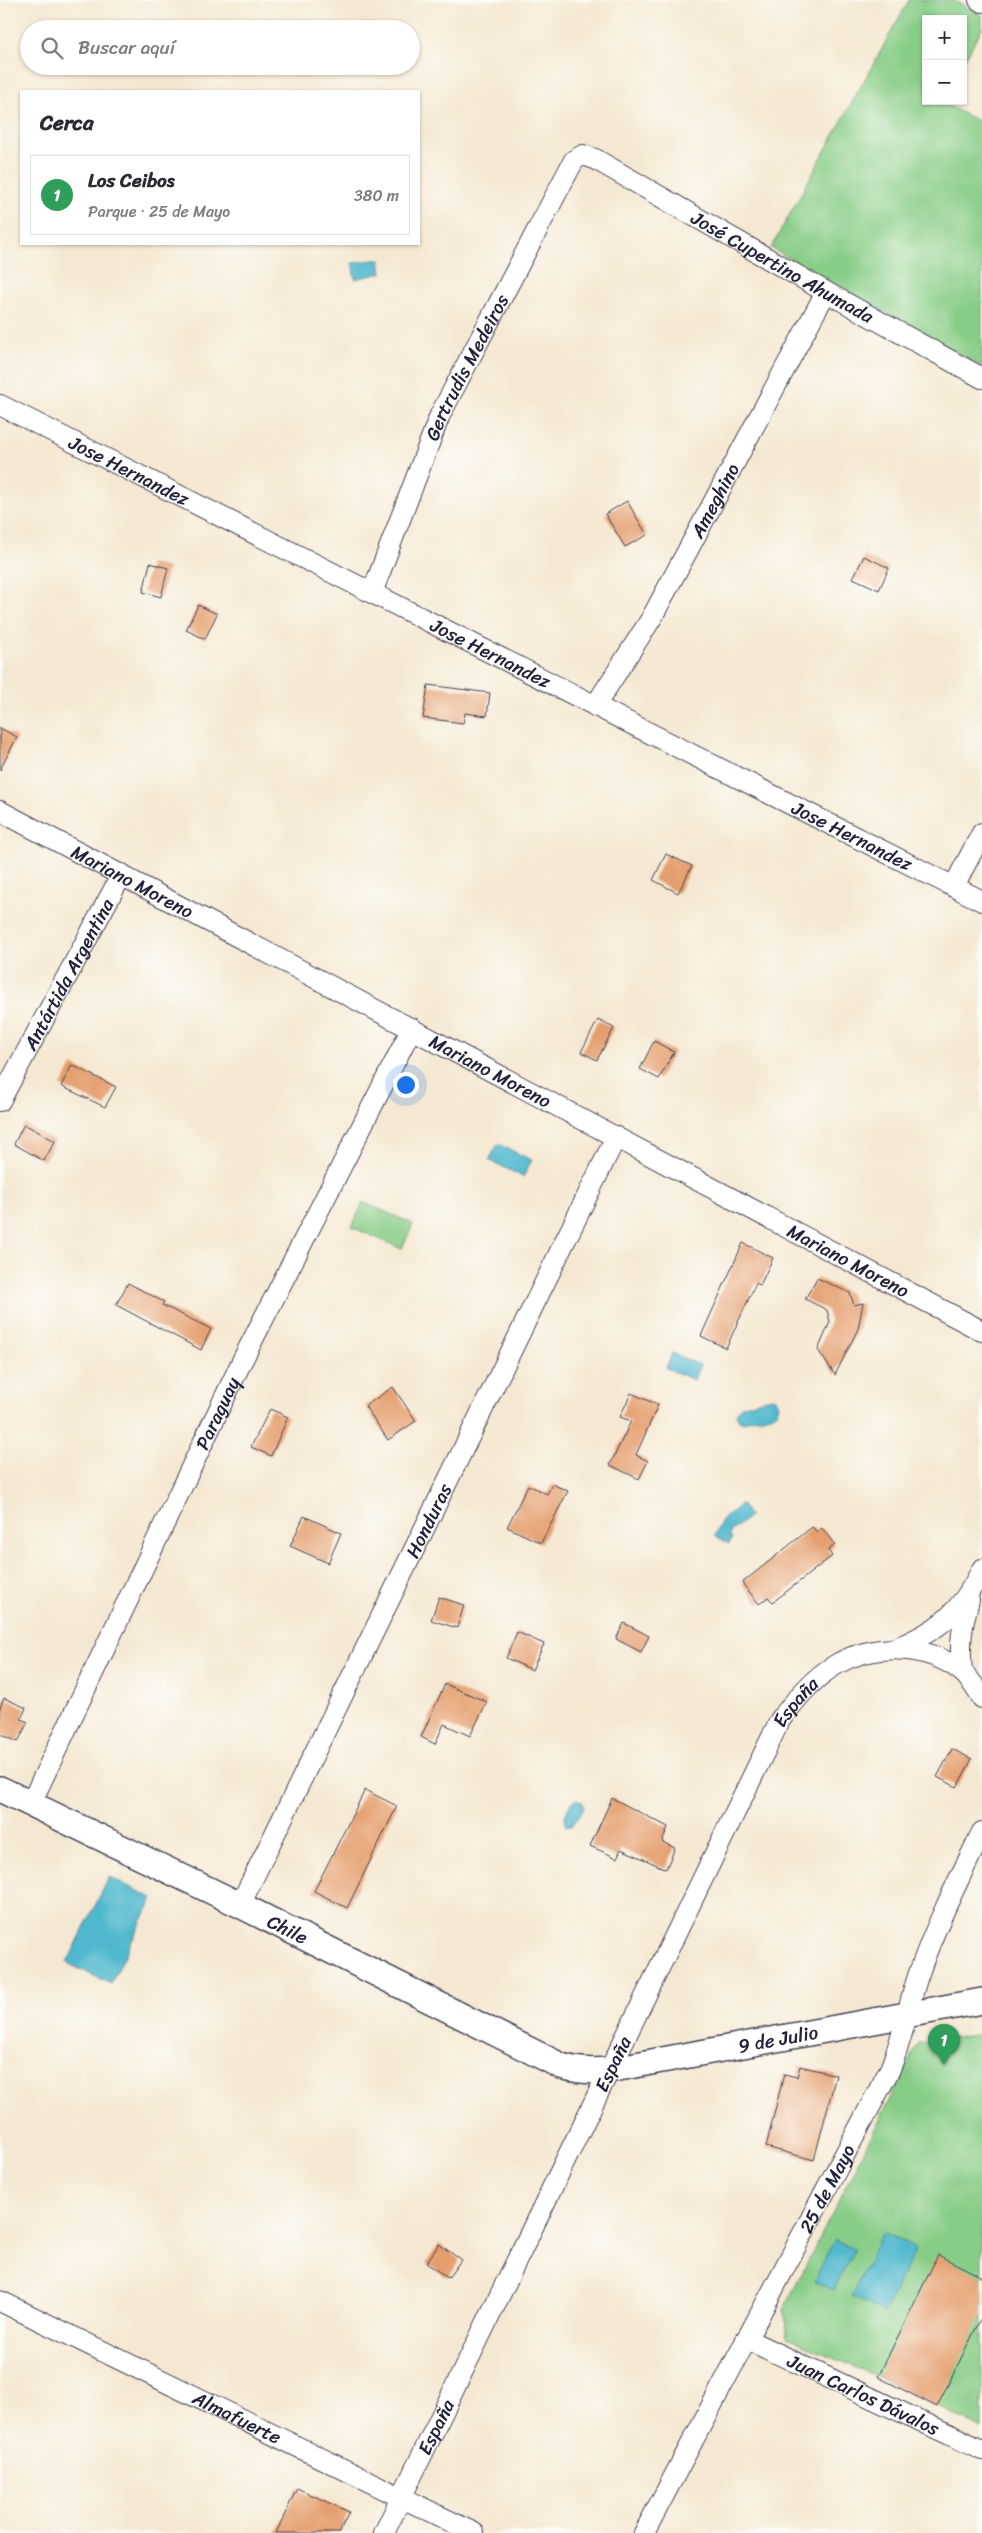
<!DOCTYPE html>
<html lang="es">
<head>
<meta charset="utf-8">
<style>
  body { margin:0; font-family:Sriracha,sans-serif; background:#f2f2f3; color:#2b2b33 }
  .controls { position:absolute; right:15px; top:15px; display:grid; overflow:hidden; border-radius:0px; box-shadow:0 1px 4px #0004 }
  .controls button { width:45px; height:45px; display:grid; place-items:center; padding:0; border:0; border-bottom:1px solid #e1e1e2; background:#fff; color:#2b2b33; font:25px sans-serif }
  .you { position:absolute; left:405px; top:1084px; width:18px; height:18px; margin:-12px; border:4px solid #fff; border-radius:50%; background:#1a73e8; box-shadow:0 0 0 8px #1a73e833 }
  .badge { display:grid; place-items:center; width:32px; height:32px; border-radius:50%; background:#b5179e; color:#fff; font-size:16px; font-weight:700 }
  .pin { position:absolute; translate:-50% -41px; filter:drop-shadow(0 1px 2px #0008) }
  .pin::after { content:''; position:absolute; top:26px; width:18px; height:15px; background:inherit; clip-path:polygon(0 0,100% 0,50% 100%) }
  .list { margin:0; padding:0; list-style:none }
  h2 { display:flex; justify-content:space-between; align-items:center; height:65px; margin:0; padding:0 20px; font-size:21px }
  h2 small { font-size:16px; font-weight:400; color:#7c7c81 }
  .list li { display:grid; grid-template-columns:32px 1fr auto; gap:15px; align-items:center; box-sizing:border-box; height:80px; margin:0 10px 10px; padding:0 10px; border:1px solid #e1e1e2; border-radius:0px }
  .list b { display:block; font-size:19px; white-space:nowrap }
  .list p { margin:0; font-size:16px; white-space:nowrap; color:#7c7c81 }
  .list em { font-size:16px; font-style:normal; color:#7c7c81 }
  .icon { flex:none; width:28px; height:28px; fill:none; stroke:currentColor; stroke-width:2; stroke-linecap:round; stroke-linejoin:round }
  .map { position:relative; flex:none; width:982px; height:2533px; overflow:hidden }
  .search { position:absolute; background:#fff; box-shadow:0 1px 4px #0004; left:20px; top:20px; width:400px; height:55px; display:flex; align-items:center; gap:12px; box-sizing:border-box; padding:0 18px; border-radius:28px; color:#7c7c81; font-size:19px }
  .panel { position:absolute; background:#fff; box-shadow:0 1px 4px #0004; left:20px; top:90px; width:400px; height:155px; border-radius:0px }
  .map>svg:first-child { display:block }
</style>
</head>
<body>
<div class="map">
<svg width="982" height="2533" viewBox="0 0 982 2533">
  <rect width="100%" height="100%" fill="#fdfcf7"/>
  <filter id="ink" filterUnits="userSpaceOnUse"><feTurbulence type="fractalNoise" baseFrequency=".02" numOctaves="2"/><feDisplacementMap in="SourceGraphic" scale="10" xChannelSelector="R" yChannelSelector="G"/><feConvolveMatrix kernelMatrix="1 2 1 2 8 2 1 2 1" color-interpolation-filters="sRGB"/></filter>
  <filter id="wash" filterUnits="userSpaceOnUse"><feTurbulence type="fractalNoise" baseFrequency=".0096" numOctaves="4" result="noise"/><feDisplacementMap in="SourceGraphic" scale="20" xChannelSelector="R" yChannelSelector="G"/><feGaussianBlur stdDeviation="1.12" result="paint"/><feColorMatrix in="noise" values="0 0 0 0 0 0 0 0 0 0 0 0 0 0 0 0 0 1.4 0 .05"/><feComposite in="paint" operator="in"/></filter>
  <g filter="url(#wash)">
    <rect width="100%" height="100%" fill="#f5e8d2"/>
    <!-- green -->
    <g fill="#88cd87" stroke="#557861">
      <polygon points="909,0 953,0 982,15 982,28 963,63 963,19 926,19 926,101 943,101 943,103 982,123 982,367 771,248"/>
      <polygon points="363,1202 413,1224 402,1249 352,1227"/>
      <polygon points="982,2034 982,2429 878,2377 788,2338 784,2309 918,2043"/>
    </g>
    <!-- water -->
    <g fill="#50b8ce" stroke="#396d84">
      <polygon points="380,259 382,273 355,279 352,263"/>
      <polygon points="498,1144 532,1160 523,1177 489,1160"/>
      <polygon points="672,1353 700,1365 694,1380 666,1368"/>
      <path d="M 771,1397 L 776,1398 L 779,1405 L 777,1412 C 766,1419 755,1416 744,1422 L 739,1420 L 736,1414 L 741,1406 Z"/>
      <polygon points="741,1504 750,1516 731,1531 729,1536 732,1538 729,1544 714,1536 722,1520"/>
      <path d="M 576,1799 L 582,1801 L 584,1809 L 572,1826 L 566,1826 C 562,1818 569,1803 576,1799 Z"/>
      <polygon points="109,1877 153,1898 111,1984 67,1963"/>
      <polygon points="883,2232 916,2248 884,2312 851,2296"/>
      <polygon points="835,2239 854,2249 834,2290 814,2281"/>
    </g>
    <g id="blocks">
      <!-- building -->
      <g fill="#e59f6e">
        <polygon points="627,501 647,535 625,547 605,514"/>
        <polygon points="864,556 889,568 879,590 853,578"/>
        <polygon points="150,563 168,568 161,597 143,592"/>
        <polygon points="198,605 217,614 205,639 186,630"/>
        <polygon points="428,685 490,693 487,716 465,713 463,723 423,718"/>
        <polygon points="0,728 17,737 0,770"/>
        <polygon points="666,854 692,866 678,893 653,880"/>
        <polygon points="598,1020 614,1028 597,1060 581,1052"/>
        <polygon points="654,1041 674,1052 659,1079 640,1069"/>
        <polygon points="72,1065 116,1087 105,1107 61,1086"/>
        <polygon points="24,1124 55,1141 44,1161 14,1144"/>
        <polygon points="743,1243 773,1258 760,1285 756,1283 726,1348 701,1336"/>
        <polygon points="817,1278 850,1293 854,1305 863,1303 858,1329 835,1375 818,1350 830,1322 827,1310 805,1299"/>
        <polygon points="128,1283 164,1302 162,1305 211,1329 201,1350 116,1305"/>
        <polygon points="393,1387 416,1421 388,1440 365,1406"/>
        <polygon points="631,1393 658,1405 636,1455 648,1461 639,1479 610,1465 631,1421 620,1417"/>
        <polygon points="270,1409 288,1417 271,1456 251,1447"/>
        <polygon points="552,1484 568,1491 541,1543 507,1527 528,1485 547,1494"/>
        <polygon points="304,1516 341,1533 328,1563 290,1546"/>
        <polygon points="812,1527 817,1532 822,1528 835,1545 828,1550 832,1556 773,1602 768,1597 759,1604 742,1583"/>
        <polygon points="439,1597 464,1605 457,1628 431,1620"/>
        <polygon points="624,1623 649,1636 641,1652 616,1639"/>
        <polygon points="517,1632 544,1644 532,1670 506,1658"/>
        <polygon points="445,1684 487,1702 470,1736 444,1724 435,1744 421,1737"/>
        <polygon points="4,1698 26,1708 21,1719 28,1722 18,1742 0,1734 0,1707"/>
        <polygon points="952,1749 972,1759 957,1787 937,1777"/>
        <polygon points="365,1790 397,1806 347,1908 314,1891"/>
        <polygon points="612,1798 668,1827 662,1842 675,1848 666,1869 621,1849 617,1858 590,1846"/>
        <polygon points="800,2066 836,2075 814,2160 766,2147 784,2074 797,2077"/>
        <polygon points="439,2244 461,2260 448,2278 426,2263"/>
        <polygon points="938,2255 982,2277 982,2316 937,2407 878,2377"/>
        <polygon points="297,2488 349,2512 339,2533 276,2533"/>
      </g>
    </g>
  </g>
  <g filter="url(#ink)">
    <use href="#blocks" fill-opacity="0" stroke="#424052" stroke-width="1"/>
    <g fill="none" stroke-linecap="round" stroke-linejoin="round">
      <defs>
        <g id="minor">
          <polyline points="979,0 982,2"/>
          <path id="s1" d="M 0,405 L 982,901"/>
          <path id="s2" d="M 372,593 L 440,415 L 574,160 L 583,155 L 595,159 L 826,292 L 982,378"/>
          <path id="s3" d="M 595,706 L 651,619 L 826,292"/>
          <path id="s4" d="M 0,811 L 982,1331"/>
          <polyline points="954,886 982,833"/>
          <path id="s5" d="M 0,1101 L 122,874"/>
          <path d="M 896,1648 C 940,1630 961,1612 982,1569"/>
          <path d="M 962,1671 C 959,1645 962,1625 969,1600"/>
          <path id="s6" d="M 31,1803 L 243,1359 L 412,1028"/>
          <path id="s7" d="M 240,1905 L 616,1137"/>
          <path id="s8" d="M 0,2301 L 474,2533"/>
          <path id="s9" d="M 746,2339 L 982,2450"/>
          <path id="s10" d="M 384,2533 L 780,1720 C 796,1699 814,1677 837,1664 C 875,1643 926,1644 961,1671 C 969,1677 977,1690 982,1698"/>
          <path id="s11" d="M 644,2533 L 890,2069 C 903,2038 908,2005 919,1973 C 936,1924 959,1879 982,1832"/>
        </g>
        <g id="tertiary">
          <path id="s12" d="M 0,1789 L 240,1905 L 561,2066 C 578,2071 591,2072 608,2070 L 982,2001"/>
        </g>
      </defs>
      <!-- minor casing -->
      <use href="#minor" stroke="#424052" stroke-width="22"/>
      <!-- tertiary casing -->
      <use href="#tertiary" stroke="#424052" stroke-width="28"/>
      <!-- minor -->
      <use href="#minor" stroke="#fff" stroke-width="20"/>
      <!-- tertiary -->
      <use href="#tertiary" stroke="#fff" stroke-width="25"/>
    </g>
  </g>
  <g text-anchor="middle" dominant-baseline="central" stroke-width="4" stroke-linejoin="round" paint-order="stroke">
    <!-- street labels -->
    <g font-size="19" fill="#22223b" stroke="#fdfcf7">
      <text stroke="none"><textPath href="#s2" startOffset="718">José Cupertino Ahumada</textPath></text>
      <text stroke="none"><textPath href="#s2" startOffset="245">Gertrudis Medeiros</textPath></text>
      <text stroke="none"><textPath href="#s1" startOffset="145">Jose Hernandez</textPath></text>
      <text stroke="none"><textPath href="#s3" startOffset="238">Ameghino</textPath></text>
      <text stroke="none"><textPath href="#s1" startOffset="550">Jose Hernandez</textPath></text>
      <text stroke="none"><textPath href="#s1" startOffset="955">Jose Hernandez</textPath></text>
      <text stroke="none"><textPath href="#s4" startOffset="150">Mariano Moreno</textPath></text>
      <text stroke="none"><textPath href="#s5" startOffset="144">Antártida Argentina</textPath></text>
      <text stroke="none"><textPath href="#s4" startOffset="555">Mariano Moreno</textPath></text>
      <text stroke="none"><textPath href="#s4" startOffset="960">Mariano Moreno</textPath></text>
      <text stroke="none"><textPath href="#s6" startOffset="432">Paraguay</textPath></text>
      <text stroke="none"><textPath href="#s7" startOffset="428">Honduras</textPath></text>
      <text stroke="none"><textPath href="#s10" startOffset="928">España</textPath></text>
      <text stroke="none"><textPath href="#s12" startOffset="320">Chile</textPath></text>
      <text stroke="none"><textPath href="#s12" startOffset="846">9 de Julio</textPath></text>
      <text stroke="none"><textPath href="#s10" startOffset="522">España</textPath></text>
      <text stroke="none"><textPath href="#s11" startOffset="390">25 de Mayo</textPath></text>
      <text stroke="none"><textPath href="#s9" startOffset="130">Juan Carlos Dávalos</textPath></text>
      <text stroke="none"><textPath href="#s8" startOffset="264">Almafuerte</textPath></text>
      <text stroke="none"><textPath href="#s10" startOffset="118">España</textPath></text>
    </g>
  </g>
</svg>
<div class="controls">
<button>+</button>
<button>−</button>
</div>
<div class="you"></div>
<div class="pin badge" style="left:944px;top:2065px;background:#2e9e5b">1</div>
<div class="search"><svg class="icon" aria-label="search" viewBox="0 0 24 24"><circle cx="10" cy="10" r="6"/><path d="M15 15l6 6"/></svg>Buscar aquí</div>
<section class="panel">
<h2>Cerca<small></small></h2>
<ul class="list">
<li><span class="badge" style="background:#2e9e5b">1</span><div><b>Los Ceibos</b><p>Parque · 25 de Mayo</p></div><em>380 m</em></li>
</ul>
</section>
</div>
</body>
</html>
